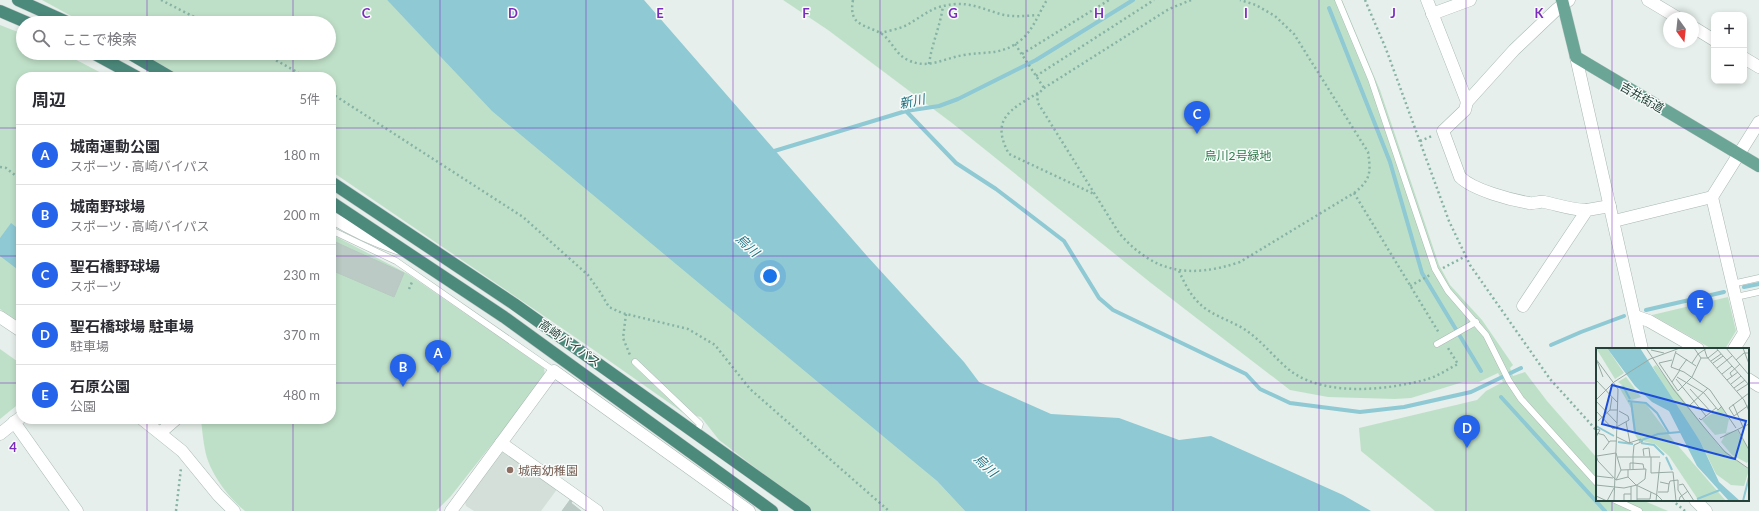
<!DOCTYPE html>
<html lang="ja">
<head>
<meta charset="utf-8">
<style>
  body { margin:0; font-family:Lato,"Noto Sans JP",sans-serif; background:#f7f7f7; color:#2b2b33 }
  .controls { position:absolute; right:12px; top:12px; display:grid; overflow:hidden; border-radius:8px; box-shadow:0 2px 6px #0003 }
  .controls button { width:36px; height:36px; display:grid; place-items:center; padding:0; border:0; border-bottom:1px solid #e1e1e2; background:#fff; color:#2b2b33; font:20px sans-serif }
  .compass { position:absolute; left:1663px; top:12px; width:36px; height:36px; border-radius:50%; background:#fff; box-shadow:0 2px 6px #0003; rotate:165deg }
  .you { position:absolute; left:770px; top:276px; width:14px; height:14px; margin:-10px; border:3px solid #fff; border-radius:50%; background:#1a73e8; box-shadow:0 0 0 6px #1a73e833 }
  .badge { display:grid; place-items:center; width:26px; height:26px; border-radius:50%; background:#2563eb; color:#fff; font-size:13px; font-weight:700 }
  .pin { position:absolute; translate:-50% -33px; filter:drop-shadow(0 1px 2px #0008) }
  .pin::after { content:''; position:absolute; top:21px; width:14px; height:12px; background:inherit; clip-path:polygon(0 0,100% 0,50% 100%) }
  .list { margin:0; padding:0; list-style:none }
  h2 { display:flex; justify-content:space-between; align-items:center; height:52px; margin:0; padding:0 16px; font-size:17px }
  h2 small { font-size:13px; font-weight:400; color:#7c7c81 }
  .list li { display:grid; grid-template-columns:26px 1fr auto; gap:12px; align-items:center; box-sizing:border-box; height:60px; padding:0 16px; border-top:1px solid #e1e1e2 }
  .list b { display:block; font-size:15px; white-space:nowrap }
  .list p { margin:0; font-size:13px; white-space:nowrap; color:#7c7c81 }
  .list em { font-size:13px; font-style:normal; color:#7c7c81 }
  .icon { flex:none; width:22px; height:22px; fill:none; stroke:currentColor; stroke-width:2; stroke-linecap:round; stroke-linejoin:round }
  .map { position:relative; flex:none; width:1759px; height:511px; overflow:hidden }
  .search { position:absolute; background:#fff; box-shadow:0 2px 6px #0003; left:16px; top:16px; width:320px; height:44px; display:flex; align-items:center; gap:10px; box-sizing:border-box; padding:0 14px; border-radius:22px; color:#7c7c81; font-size:15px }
  .panel { position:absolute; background:#fff; box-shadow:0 2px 6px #0003; left:16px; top:72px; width:320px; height:352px; border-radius:16px }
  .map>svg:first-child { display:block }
</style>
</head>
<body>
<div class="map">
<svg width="1759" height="511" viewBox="0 0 1759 511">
  <rect width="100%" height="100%" fill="#e6efeb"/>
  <!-- built -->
  <polygon fill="#d4dfda" points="507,451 558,488 541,511 474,511 466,506 464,498 501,452"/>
  <!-- green -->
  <g fill="#bfe0c8">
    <polygon points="42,0 387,0 434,49 937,481 965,511 812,511 719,440 701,417 696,416 659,382 633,365 685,414 591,348 331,171 331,77 178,77 137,53 329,53 329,23 84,23"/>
    <polygon points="783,0 1342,0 1380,90 1439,265 1450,285 1482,320 1513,365 1510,368 1513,376 1525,372 1547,401 1597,458 1597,500 1642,500 1668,511 1435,511 1361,451 1359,428 1477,400 1486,391 1503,382 1498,373 1479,382 1463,382 1411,398 1395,399 1328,397 1290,390 1151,283 952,123 828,30"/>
    <polygon points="0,25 23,34 23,53 63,53 109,77 21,77 21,323 0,309"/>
    <path d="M 331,234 L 408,274 L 544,368 L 545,377 L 451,496 L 436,511 L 245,511 C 228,497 209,472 205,450 C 203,440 202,429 201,419 L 331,419 Z"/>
    <polygon points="1728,297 1736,331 1725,349 1712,349 1652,315"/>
    <polygon points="0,349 21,364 21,402 0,419"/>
  </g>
  <!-- water -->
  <g fill="#8ec9d4">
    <polygon points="387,0 644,0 867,256 964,362 979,382 1051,414 1119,418 1179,440 1211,436 1343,495 1371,511 965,511 937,481 492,111"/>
    <polygon points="11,223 21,231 21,272 0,256 0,238"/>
  </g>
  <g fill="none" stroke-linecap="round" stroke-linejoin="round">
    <!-- stream -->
    <g stroke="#8ec9d4" stroke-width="4">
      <polyline points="1329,8 1390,162 1422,273 1481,371"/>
      <polyline points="906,111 956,163 996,189 1064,241 1099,298 1113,310 1246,374 1260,389 1290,403 1360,412 1404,407 1471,392 1521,368"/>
      <polyline points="771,152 906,111 939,106 958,99 1036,60 1133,0"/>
      <polyline points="1744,287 1759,284"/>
      <polyline points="1646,310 1724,292"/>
      <polyline points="1551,345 1581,332 1624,316"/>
      <polyline points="1501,397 1605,511"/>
    </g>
  </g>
  <!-- building -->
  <g fill="#bbcac4" stroke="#b8c9c2">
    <polygon points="331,240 404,273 394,297 331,270"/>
    <polygon points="570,500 572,501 571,503 581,511 562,511"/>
  </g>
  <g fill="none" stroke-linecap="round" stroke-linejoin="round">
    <defs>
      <g id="service">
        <polyline points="1338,0 1371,79 1435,269 1448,291 1486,335 1509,381 1521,399 1597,483"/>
        <polyline points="331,230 396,261 554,371"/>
        <polyline points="1732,284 1759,278"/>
        <polyline points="1736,297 1759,292"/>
        <polyline points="1437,344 1476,322"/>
        <polyline points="635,362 700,424 697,433"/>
        <polyline points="1615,500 1639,511"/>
      </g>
      <g id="minor">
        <polyline points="1427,0 1467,102"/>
        <path d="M 1569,0 L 1556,10 L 1514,50 L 1467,102 L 1465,110 L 1443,131 L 1460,177 C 1473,190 1511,200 1529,203 C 1534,204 1539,201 1544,202 C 1559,205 1572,210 1587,210"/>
        <polyline points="1648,0 1678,18"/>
        <polyline points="1432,14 1470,0"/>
        <polyline points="1693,27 1714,40"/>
        <polyline points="1744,58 1759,67"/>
        <polyline points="1712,197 1744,333 1734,349"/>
        <polyline points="1614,221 1712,197 1759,122"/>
        <polyline points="1523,306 1587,210 1610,206"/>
        <polyline points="1635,316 1649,321 1698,349"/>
        <polyline points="0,317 21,331"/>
        <polyline points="1748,379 1759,386"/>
        <polyline points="142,419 182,451 218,495 234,511"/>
        <polyline points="14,422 77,511"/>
        <polyline points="501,443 597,511"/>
        <polyline points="451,511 554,371 749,511"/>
      </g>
      <g id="tertiary">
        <polyline points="1576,57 1642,349"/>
        <path d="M 331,217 C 352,230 373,240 397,248"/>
        <polyline points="160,433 176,419"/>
        <polyline points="0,434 21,417"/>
        <polyline points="1695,500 1706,511"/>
      </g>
      <polyline id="primary" points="1562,0 1576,57 1759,166"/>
      <g id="trunk">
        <polyline points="18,0 69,23"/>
        <polyline points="0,11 28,23"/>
        <polyline points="93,53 137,77"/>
        <polyline points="129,53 170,77"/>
        <polyline points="331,182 514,304 805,511"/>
        <polyline points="331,202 504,317 772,511"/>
      </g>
    </defs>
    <!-- service casing -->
    <use href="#service" stroke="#a8b8b2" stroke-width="7"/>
    <!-- minor casing -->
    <use href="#minor" stroke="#a8b8b2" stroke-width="13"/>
    <!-- tertiary casing -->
    <use href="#tertiary" stroke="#a8b8b2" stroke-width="13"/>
    <!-- primary casing -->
    <use href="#primary" stroke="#c2cac8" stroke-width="13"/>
    <!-- trunk casing -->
    <use href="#trunk" stroke="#c2cac8" stroke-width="13"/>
    <!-- path -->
    <g stroke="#86b3a5" stroke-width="2.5" stroke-dasharray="2 3" stroke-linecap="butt">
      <polyline points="161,0 206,23"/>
      <path d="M 853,0 C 848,27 866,24 882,34 C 892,41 896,55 908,60 C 928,70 944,58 964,55 C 986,51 1001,56 1021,40 C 1034,29 1038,14 1047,0"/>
      <path d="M 1191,0 L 1169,9 L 1044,88 L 1037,95 L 1038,103 L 1119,233 C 1154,273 1189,279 1240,262 L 1354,193 C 1371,180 1371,172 1368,152 L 1294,34 L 1275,16 L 1256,5 L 1240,0"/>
      <polyline points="1365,0 1386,49 1449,221 1470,265 1550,379 1597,431"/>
      <path d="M 880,33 C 888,31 899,29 907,25 C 926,14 932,6 956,4 C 973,3 988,11 1004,15 C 1015,17 1026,16 1037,15"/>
      <polyline points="1015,44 1044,88"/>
      <polyline points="70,53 83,60"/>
      <polyline points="263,53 306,77"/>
      <polyline points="1022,54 1109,0"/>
      <path d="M 929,64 C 932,43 940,27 943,6"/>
      <polyline points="1036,76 1154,0"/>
      <polyline points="331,93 523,217 588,275 600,292 609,307 622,313 688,329 715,345 750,389 889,511"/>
      <path d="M 1038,93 C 1010,110 990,119 1009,154 L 1094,194"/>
      <polyline points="1420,141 1432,136"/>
      <polyline points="0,167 6,168 21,180"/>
      <polyline points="1354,193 1439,333"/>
      <polyline points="1443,268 1466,256"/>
      <path d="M 1179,271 C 1184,282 1190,295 1200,304 C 1212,316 1233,321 1247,331 C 1264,343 1276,360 1292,372 C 1328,397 1388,390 1428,379 C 1438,376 1448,369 1458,364 L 1448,348"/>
      <polyline points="1410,286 1430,275"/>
      <polyline points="409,289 412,282"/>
      <polyline points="626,314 623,338 630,355"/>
      <polyline points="1672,500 1685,511"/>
      <polyline points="176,511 181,468"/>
    </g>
    <!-- service -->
    <use href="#service" stroke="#fff" stroke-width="6"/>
    <!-- minor -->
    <use href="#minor" stroke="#fff" stroke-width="12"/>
    <!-- tertiary -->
    <use href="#tertiary" stroke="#fff" stroke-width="12"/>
    <!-- primary -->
    <use href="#primary" stroke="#6aa596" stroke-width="12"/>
    <!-- trunk -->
    <use href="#trunk" stroke="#4c8a7c" stroke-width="12"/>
  </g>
  <!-- grid -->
  <path fill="none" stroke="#7b2cbf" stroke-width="1" stroke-opacity="0.55" d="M 147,0 L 147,23M 293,0 L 293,23M 440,0 L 440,511M 586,0 L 586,511M 733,0 L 733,511M 880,0 L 880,511M 1026,0 L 1026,511M 1173,0 L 1173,511M 1319,0 L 1319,511M 1466,0 L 1466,511M 1612,0 L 1612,349M 147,53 L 147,77M 293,53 L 293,77M 0,128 L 21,128M 331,128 L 1759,128M 0,256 L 21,256M 331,256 L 1759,256M 0,383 L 21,383M 331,383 L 1597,383M 1748,383 L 1759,383M 147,419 L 147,511M 293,419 L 293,511M 1612,500 L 1612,511"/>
  <!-- markers -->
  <circle fill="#8d6e63" stroke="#f7fbf9" stroke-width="1.5" cx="510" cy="470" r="4"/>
  <g text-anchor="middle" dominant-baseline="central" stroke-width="3" stroke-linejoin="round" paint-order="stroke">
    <!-- street labels -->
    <g font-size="12" fill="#24423a" stroke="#f7fbf9">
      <text transform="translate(1642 97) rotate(30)">吉井街道</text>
      <text transform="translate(570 343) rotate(35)">高崎バイパス</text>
    </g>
    <!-- park labels -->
    <g font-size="12" fill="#2d7a4b" stroke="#f7fbf9">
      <text x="1238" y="155">烏川2号緑地</text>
    </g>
    <!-- education labels -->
    <g font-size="12" fill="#785e54" stroke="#f7fbf9" text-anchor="start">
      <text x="518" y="470">城南幼稚園</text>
    </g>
    <!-- water labels -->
    <g font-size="13" font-style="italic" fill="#1c6f80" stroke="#f7fbf9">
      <text transform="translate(912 101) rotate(-12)">新川</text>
      <text transform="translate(748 245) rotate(43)">烏川</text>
      <text transform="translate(986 465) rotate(43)">烏川</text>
    </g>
  </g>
  <!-- overview -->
  <g transform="translate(1596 348)">
    <rect width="153" height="153" fill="#e6efeb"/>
    <path d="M 0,0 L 11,0 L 28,25 L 19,31 ZM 60,17 L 123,98 L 153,122 L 148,138 L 135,137 L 120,126 L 104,93 L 78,56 L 57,19 ZM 30,29 L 45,49 L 33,53 L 50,56 L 77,92 L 130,153 L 103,153 L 73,108 L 59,96 L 42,92 L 38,85 L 35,60 L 23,39 L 26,37 L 22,34 ZM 126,59 L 133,71 L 130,85 L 141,82 L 152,100 L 153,112 L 151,115 L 136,107 L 125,94 L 130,85 L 119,87 L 106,72 Z" fill="#bfe0c8"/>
    <path d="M 11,0 L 44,0 L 104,93 L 123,134 L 144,153 L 133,153 L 101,118 L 73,63 L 56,54 L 39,38 Z" fill="#8ec9d4"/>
    <path fill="none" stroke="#8ec9d4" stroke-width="2" d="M 27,38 L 34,51M 32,53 L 50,55 L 61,65 L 73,85M 35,53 L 39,84M 0,78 L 18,88M 43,93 L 62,86 L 84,84M 22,94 L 37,96M 45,95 L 58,97 L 68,107M 70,109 L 76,122M 101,151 L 124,142M 147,153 L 153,129"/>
    <path fill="none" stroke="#98aaa4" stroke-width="1" d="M 50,0 L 78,42 L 107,78 L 129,104 L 153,121M 98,0 L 105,10M 108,0 L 111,9 L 148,52 L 153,63M 120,0 L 153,37M 130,0 L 153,27M 147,0 L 153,16M 55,2 L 68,5M 80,3 L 75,19 L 88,24 L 114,42 L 140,80M 80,5 L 100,18M 0,11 L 22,41 L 21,75M 76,12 L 63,15 L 82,43M 140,12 L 148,5 L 153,5M 1,13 L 7,29M 115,13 L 125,6M 96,15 L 102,6 L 111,0M 117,15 L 127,8M 121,20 L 136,8M 83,22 L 91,11M 126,26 L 136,18M 81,29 L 108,45 L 122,62 L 126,58M 96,29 L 105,10 L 112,10 L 122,2M 136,29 L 134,25 L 144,16M 80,31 L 110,68M 0,32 L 21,54M 131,32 L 142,24M 76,34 L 84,22M 135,36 L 145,28M 138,40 L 149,32M 94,41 L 115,64M 82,43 L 96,29M 141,43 L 152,36M 153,45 L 133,60 L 138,68 L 153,57M 0,52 L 18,34 L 54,11 L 84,0M 0,53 L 21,75 L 18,153M 137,56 L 147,79M 93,58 L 112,40M 14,62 L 16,49M 0,66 L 1,64 L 17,81 L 33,72 L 32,68 L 23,63M 103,70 L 105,72 L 120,60M 2,73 L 14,62 L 22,62M 30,74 L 34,95M 0,81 L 4,82 L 0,89M 142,82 L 153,102M 0,85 L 8,87 L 13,94M 21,89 L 33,95 L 45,91M 124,90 L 153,76M 7,102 L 14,93 L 21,93M 0,107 L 2,113 L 20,132 L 25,122 L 20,105 L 1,108M 37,108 L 38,97 L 47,93M 37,108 L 37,121M 48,108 L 47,101 L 53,100 L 54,109M 22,109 L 64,109M 55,109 L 55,125 L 77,124 L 80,153M 34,121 L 34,115 L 37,115 L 47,116 L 48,121M 25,122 L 50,121M 32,122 L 32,129 L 40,137 L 61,147 L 67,153M 0,128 L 17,130M 20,132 L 32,129M 64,134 L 73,136 L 74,133 L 82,132 L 82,142 L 89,153M 0,137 L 28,140 L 41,137 L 49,131 L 50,121M 83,137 L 87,136 L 98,153M 41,138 L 41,153M 62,144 L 72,144 L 73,136M 0,148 L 11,153 L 18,140M 41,151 L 54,151 L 55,144M 28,153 L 28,146 L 35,146M 35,153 L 35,138M 60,153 L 64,114M 83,153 L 84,149 L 92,143"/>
    <path fill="#1d4ed8" fill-opacity="0.15" stroke="#1d4ed8" stroke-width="2" d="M 16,37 L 150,73 L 139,111 L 6,76 Z"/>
    <rect width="153" height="153" fill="none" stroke="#24423a" stroke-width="2"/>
  </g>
  <g font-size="13" text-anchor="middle" font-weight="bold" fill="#7b2cbf" stroke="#f7fbf9" stroke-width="3" stroke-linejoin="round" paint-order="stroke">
    <text x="366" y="18">C</text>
    <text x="513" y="18">D</text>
    <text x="660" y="18">E</text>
    <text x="806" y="18">F</text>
    <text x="953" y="18">G</text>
    <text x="1099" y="18">H</text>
    <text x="1246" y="18">I</text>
    <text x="1393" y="18">J</text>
    <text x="1539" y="18">K</text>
    <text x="13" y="452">4</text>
  </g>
</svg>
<div class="controls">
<button>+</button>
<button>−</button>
</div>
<svg class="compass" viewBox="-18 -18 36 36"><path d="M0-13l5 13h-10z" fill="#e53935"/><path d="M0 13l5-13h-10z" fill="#7c7c81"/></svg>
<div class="you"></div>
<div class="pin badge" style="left:438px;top:373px">A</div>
<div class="pin badge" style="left:403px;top:387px">B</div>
<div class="pin badge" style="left:1197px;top:134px">C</div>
<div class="pin badge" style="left:1467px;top:448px">D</div>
<div class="pin badge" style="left:1700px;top:323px">E</div>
<div class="search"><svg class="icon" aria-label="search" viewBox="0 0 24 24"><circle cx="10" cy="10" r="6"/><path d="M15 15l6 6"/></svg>ここで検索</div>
<section class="panel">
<h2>周辺<small>5件</small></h2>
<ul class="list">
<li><span class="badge">A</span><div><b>城南運動公園</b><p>スポーツ · 高崎バイパス</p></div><em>180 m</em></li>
<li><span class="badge">B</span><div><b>城南野球場</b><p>スポーツ · 高崎バイパス</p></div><em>200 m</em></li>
<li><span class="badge">C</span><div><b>聖石橋野球場</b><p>スポーツ</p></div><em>230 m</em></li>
<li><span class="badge">D</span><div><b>聖石橋球場 駐車場</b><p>駐車場</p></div><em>370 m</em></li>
<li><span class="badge">E</span><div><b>石原公園</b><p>公園</p></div><em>480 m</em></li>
</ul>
</section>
</div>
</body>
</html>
